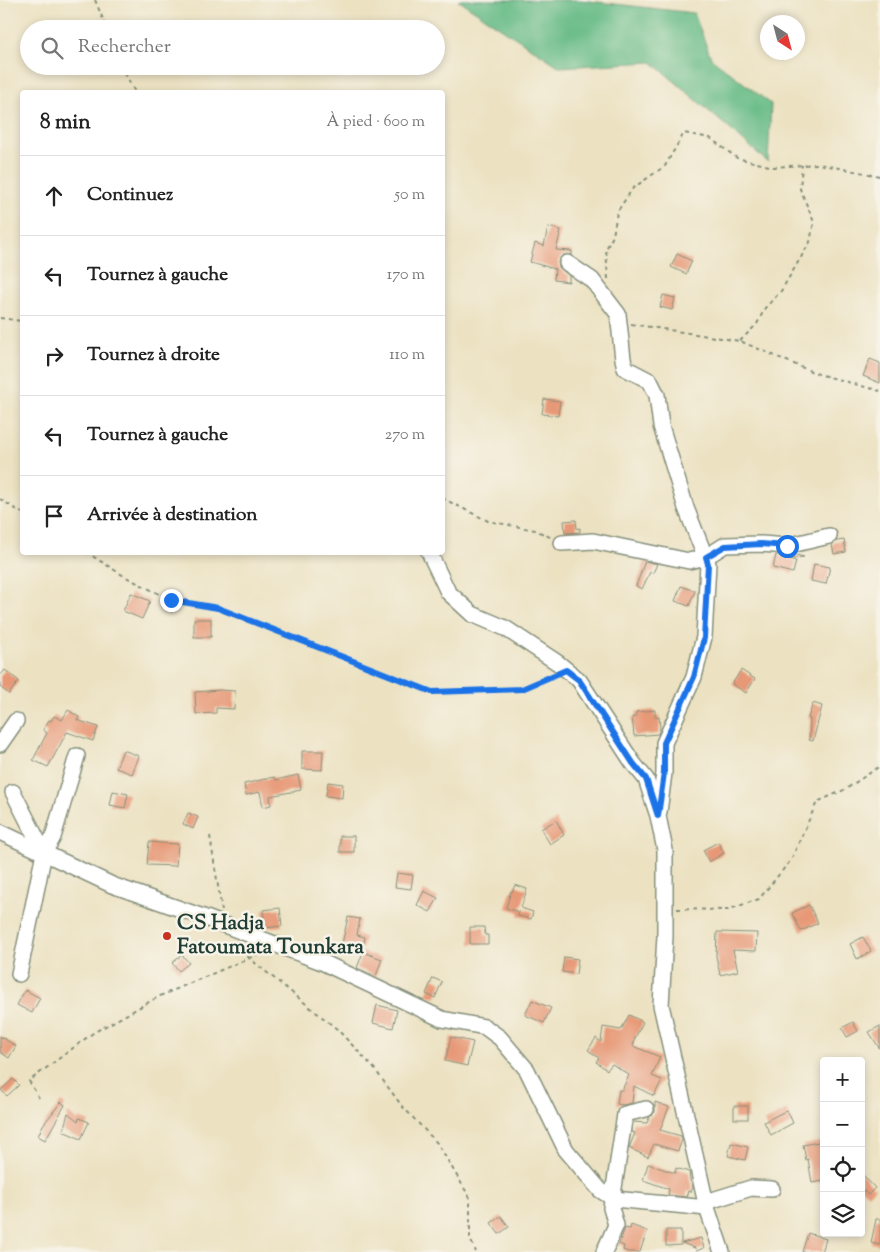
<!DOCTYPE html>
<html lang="fr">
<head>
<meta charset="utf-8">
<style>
  body { margin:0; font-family:"Sorts Mill Goudy",serif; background:#f6f6f6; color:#222 }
  .controls { position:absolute; right:15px; bottom:15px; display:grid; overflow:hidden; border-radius:5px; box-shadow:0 2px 8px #0003 }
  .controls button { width:45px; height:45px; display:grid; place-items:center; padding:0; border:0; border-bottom:1px solid #e0e0e0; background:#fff; color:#222; font:25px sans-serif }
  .compass { position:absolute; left:760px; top:15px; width:45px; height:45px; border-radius:50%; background:#fff; box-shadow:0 2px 8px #0003; rotate:144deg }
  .stop { position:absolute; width:15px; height:15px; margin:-11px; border:4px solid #1a73e8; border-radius:50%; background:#fff }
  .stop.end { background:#1a73e8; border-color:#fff; box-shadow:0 1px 5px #0008 }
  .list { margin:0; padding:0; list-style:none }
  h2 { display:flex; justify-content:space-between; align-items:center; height:65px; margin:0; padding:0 20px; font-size:21px }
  h2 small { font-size:16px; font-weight:400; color:#767676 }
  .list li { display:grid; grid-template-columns:32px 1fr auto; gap:15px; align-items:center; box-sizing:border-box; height:80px; padding:0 20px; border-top:1px solid #e0e0e0 }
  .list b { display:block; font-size:19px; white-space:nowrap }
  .list em { font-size:16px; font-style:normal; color:#767676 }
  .icon { flex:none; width:28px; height:28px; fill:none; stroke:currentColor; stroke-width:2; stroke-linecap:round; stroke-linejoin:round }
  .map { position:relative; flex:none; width:880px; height:1252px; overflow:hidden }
  .search { position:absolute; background:#fff; box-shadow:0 2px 8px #0003; left:20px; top:20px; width:425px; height:55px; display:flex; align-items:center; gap:12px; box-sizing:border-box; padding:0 18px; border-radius:28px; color:#767676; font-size:19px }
  .panel { position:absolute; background:#fff; box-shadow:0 2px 8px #0003; left:20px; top:90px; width:425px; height:465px; border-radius:5px }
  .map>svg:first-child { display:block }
</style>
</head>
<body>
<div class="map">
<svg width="880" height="1252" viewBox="0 0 880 1252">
  <rect width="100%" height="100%" fill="#f7f3e8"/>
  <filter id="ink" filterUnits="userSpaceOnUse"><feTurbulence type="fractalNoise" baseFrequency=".02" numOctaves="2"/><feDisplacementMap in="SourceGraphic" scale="10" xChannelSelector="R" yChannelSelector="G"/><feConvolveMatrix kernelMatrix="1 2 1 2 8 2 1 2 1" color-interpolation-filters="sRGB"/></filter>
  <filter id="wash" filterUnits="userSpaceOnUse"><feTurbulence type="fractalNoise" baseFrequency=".0096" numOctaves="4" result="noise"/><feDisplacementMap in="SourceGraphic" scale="20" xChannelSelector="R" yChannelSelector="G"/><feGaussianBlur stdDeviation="1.12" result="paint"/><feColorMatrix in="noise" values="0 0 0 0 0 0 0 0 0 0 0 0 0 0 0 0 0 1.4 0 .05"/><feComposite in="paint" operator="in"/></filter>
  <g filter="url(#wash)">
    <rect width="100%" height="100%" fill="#ece2c2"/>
    <!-- forest -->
    <polygon fill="#6cbd89" stroke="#467d5e" points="458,0 580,0 694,13 711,58 771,104 768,162 652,62 560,67"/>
    <g id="blocks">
      <!-- building -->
      <g fill="#e79876">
        <polygon points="548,227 561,230 556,250 572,251 572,255 563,255 558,262 559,267 569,276 569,282 554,280 555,269 530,262 535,243 544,246"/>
        <polygon points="677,254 692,261 686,274 671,267"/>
        <polygon points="663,295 675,298 672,310 660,307"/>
        <polygon points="870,359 880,363 880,383 863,376"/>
        <polygon points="544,399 560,401 558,416 542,414"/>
        <polygon points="576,520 577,529 580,528 580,532 565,533 564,521"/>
        <polygon points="844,540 846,552 834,554 832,545 837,541"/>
        <polygon points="793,554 804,557 789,559 796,561 793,573 773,568 776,555"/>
        <polygon points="645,561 657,564 653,573 650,572 642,589 636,586"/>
        <polygon points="814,564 830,567 826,584 811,581"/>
        <polygon points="681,586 695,591 689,606 675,601"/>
        <polygon points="131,593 150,601 142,619 123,611"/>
        <rect x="194" y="619" width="17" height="18"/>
        <polygon points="5,670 19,681 9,694 0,687 0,676"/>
        <polygon points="741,670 755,679 746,693 732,684"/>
        <polygon points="220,690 235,691 234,709 216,708 216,713 196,714 195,692"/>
        <polygon points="813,703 822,706 813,741 809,740 810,719 808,718"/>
        <polygon points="68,710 79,717 77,720 98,727 93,741 67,732 48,767 33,760 47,733 43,730 49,720 51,721 54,716 62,720"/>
        <polygon points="655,710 655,717 659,716 660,728 658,734 634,736 632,717 636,717 636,712"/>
        <polygon points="123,750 139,756 132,774 116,768"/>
        <polygon points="302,751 323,751 322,770 302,769"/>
        <polygon points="298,775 301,790 270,796 271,805 263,807 260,792 246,795 244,784 269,778 275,777 276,780"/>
        <polygon points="328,782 343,784 342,798 326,796"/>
        <polygon points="113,791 128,794 125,808 110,805"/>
        <polygon points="188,813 198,817 193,829 183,824"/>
        <polygon points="556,820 564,835 550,844 541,829"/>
        <rect x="340" y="836" width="14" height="16"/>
        <polygon points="149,842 178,844 176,866 147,865"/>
        <polygon points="718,842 724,853 709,862 703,850"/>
        <polygon points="397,873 413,875 411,889 395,887"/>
        <polygon points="515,885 527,889 521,908 533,912 531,919 518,916 519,912 506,908 511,891 512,892"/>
        <polygon points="424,891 438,898 430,912 417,905"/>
        <polygon points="809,905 818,923 801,931 792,913"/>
        <polygon points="280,908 282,926 265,928 263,910"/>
        <polygon points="348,917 360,919 357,935 365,937 363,948 342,944"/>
        <polygon points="470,927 484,927 485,935 488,935 488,944 470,944"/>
        <polygon points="717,932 757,933 756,951 733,950 738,971 720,975 716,956"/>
        <polygon points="863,937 871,951 857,959 850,944"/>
        <polygon points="363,952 382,959 376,976 357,968"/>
        <polygon points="182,955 189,963 179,971 172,963"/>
        <polygon points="564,957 578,959 576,974 562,972"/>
        <polygon points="433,978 442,982 435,998 426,994"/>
        <polygon points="25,990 40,998 32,1013 17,1005"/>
        <polygon points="532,1000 551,1008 544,1023 525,1015"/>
        <polygon points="377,1005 397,1010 393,1028 373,1023"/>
        <polygon points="629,1015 643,1022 634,1040 635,1040 633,1046 660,1057 652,1076 662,1080 654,1096 634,1086 632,1103 623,1105 617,1104 619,1090 622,1090 629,1075 612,1064 607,1070 596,1062 599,1058 588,1050 596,1038 601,1042 603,1027 621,1030"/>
        <polygon points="853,1022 858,1031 847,1037 842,1028"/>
        <polygon points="880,1026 880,1049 869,1032"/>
        <polygon points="0,1036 16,1046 9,1058 0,1052"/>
        <polygon points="451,1037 473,1042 467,1066 445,1061"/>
        <polygon points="13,1079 19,1085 7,1096 1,1090"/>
        <polygon points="61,1102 65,1105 45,1140 38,1136 43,1125"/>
        <polygon points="655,1102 669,1107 660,1130 681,1136 682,1140 678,1151 654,1144 648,1157 629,1148 635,1133 632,1132 633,1122 647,1123 649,1118 655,1112"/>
        <rect x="734" y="1106" width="14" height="13"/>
        <polygon points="787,1110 793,1123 771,1135 764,1122"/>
        <polygon points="68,1113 78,1121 79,1118 89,1122 81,1139 63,1131"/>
        <polygon points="824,1141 824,1181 812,1183 808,1159 806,1160 803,1145"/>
        <polygon points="731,1143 748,1147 745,1160 728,1156"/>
        <polygon points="648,1164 675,1173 676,1168 689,1172 690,1180 693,1187 691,1192 688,1191 686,1197 668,1195 669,1189 643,1180"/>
        <polygon points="861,1173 875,1188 868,1195 861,1188"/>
        <polygon points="501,1216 509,1227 499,1234 491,1223"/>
        <polygon points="876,1219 880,1219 880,1245 871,1243"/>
        <polygon points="631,1225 647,1231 640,1252 628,1252 623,1250 624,1246 619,1244 625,1228 630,1229"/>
        <polygon points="666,1230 681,1230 681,1245 666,1246"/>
        <polygon points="808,1233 826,1239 822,1252 802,1252"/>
        <polygon points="701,1238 704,1248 696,1251 695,1248 682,1243"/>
      </g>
    </g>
  </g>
  <g filter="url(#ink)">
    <use href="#blocks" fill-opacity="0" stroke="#86907b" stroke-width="1"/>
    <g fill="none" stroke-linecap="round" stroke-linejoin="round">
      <defs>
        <g id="minor">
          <polyline points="567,263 592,280 618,314 623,359 625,368 650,381 657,395 661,426 686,508 708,564 704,637 694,677 664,743 664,773 659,812"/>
          <polyline points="562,543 593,541 689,561 706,557 725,545 761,544 787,546 829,536"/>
          <polyline points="429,552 448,592 472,614 505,628 558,663 579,680 633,763 646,779 658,816 665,850 665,936 661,1005 707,1208 722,1252"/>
          <polyline points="0,744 16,721"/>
          <polyline points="13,792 44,853"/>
          <polyline points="0,832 112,885 206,918 322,962 442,1019 485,1027 500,1038 527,1070 566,1150 600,1190 614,1199 707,1208"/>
          <polyline points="19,974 44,853 53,837 77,756"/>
          <polyline points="706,1202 751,1188 772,1189"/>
          <polyline points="604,1252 616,1225 611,1208 625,1114 646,1109"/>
        </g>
      </defs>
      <!-- minor casing -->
      <use href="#minor" stroke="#86907b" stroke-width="18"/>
      <!-- path -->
      <g stroke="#86907b" stroke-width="2" stroke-dasharray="4 4" stroke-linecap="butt">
        <polyline points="95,0 107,29"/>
        <polyline points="121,66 135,92"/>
        <polyline points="608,279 606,249 613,236 617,212 633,188 665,166 684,133 710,138 737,158 773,167 818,164 880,176"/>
        <polyline points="0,318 22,321"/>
        <polyline points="631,324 740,341 815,373 880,391"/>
        <polyline points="740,341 757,324 765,308 781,291 810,242 814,222 800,189 802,165"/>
        <polyline points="442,498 488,521 535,530 552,538"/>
        <polyline points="0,499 22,513"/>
        <polyline points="86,552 124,576 171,600 218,609 432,692 522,689 554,675"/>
        <polyline points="210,836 222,911"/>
        <polyline points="677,909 727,910 759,899 791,860 817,802 846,789 880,766"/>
        <polyline points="238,943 249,958 337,1029 373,1067 402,1106 438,1144 470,1198 470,1239 476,1252"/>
        <polyline points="39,1098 29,1081 93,1033 160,996 261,953"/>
      </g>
      <!-- minor -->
      <use href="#minor" stroke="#fff" stroke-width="15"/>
    </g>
  </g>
  <g fill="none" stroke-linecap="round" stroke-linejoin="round" filter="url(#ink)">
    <!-- route -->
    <polyline stroke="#1a73e8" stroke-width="6" points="171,600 218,608 432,692 522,689 566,670 579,680 633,763 646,779 658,816 664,773 664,743 694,677 704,638 708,564 706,557 725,546 761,544 787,546"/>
  </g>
  <!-- markers -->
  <circle fill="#c8321e" stroke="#f7f3e8" stroke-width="2" cx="167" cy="936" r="5"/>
  <g text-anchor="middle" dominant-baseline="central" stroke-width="5" stroke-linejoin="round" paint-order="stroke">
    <!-- poi labels -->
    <g font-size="21" font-weight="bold" fill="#1f3d34" stroke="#f7f3e8" text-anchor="start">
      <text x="177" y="924">CS Hadja<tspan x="177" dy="24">Fatoumata Tounkara</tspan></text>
    </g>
  </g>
</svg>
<div class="controls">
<button>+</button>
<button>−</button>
<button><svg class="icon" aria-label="locate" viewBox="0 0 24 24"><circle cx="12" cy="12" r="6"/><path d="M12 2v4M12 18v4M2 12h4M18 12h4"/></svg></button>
<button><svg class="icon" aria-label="layers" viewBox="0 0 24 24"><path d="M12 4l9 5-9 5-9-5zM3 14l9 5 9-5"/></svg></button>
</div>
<svg class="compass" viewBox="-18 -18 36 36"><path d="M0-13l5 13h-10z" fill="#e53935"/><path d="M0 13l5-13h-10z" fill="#767676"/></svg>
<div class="stop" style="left:787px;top:546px"></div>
<div class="stop end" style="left:171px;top:600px"></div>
<div class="search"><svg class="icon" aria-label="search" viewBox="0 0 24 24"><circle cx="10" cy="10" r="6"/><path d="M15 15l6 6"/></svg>Rechercher</div>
<section class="panel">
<h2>8 min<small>À pied · 600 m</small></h2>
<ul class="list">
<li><svg class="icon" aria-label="ahead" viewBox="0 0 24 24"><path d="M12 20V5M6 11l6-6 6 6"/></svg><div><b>Continuez</b></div><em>50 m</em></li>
<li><svg class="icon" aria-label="left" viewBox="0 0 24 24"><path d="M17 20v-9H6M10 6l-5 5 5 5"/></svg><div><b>Tournez à gauche</b></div><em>170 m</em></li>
<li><svg class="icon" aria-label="right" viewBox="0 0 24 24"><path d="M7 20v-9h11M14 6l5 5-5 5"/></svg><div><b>Tournez à droite</b></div><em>110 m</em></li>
<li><svg class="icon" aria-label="left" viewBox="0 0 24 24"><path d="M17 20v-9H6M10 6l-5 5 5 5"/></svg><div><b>Tournez à gauche</b></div><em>270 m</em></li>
<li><svg class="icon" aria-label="arrive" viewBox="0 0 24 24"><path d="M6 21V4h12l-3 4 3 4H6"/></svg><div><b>Arrivée à destination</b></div></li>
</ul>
</section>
</div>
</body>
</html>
